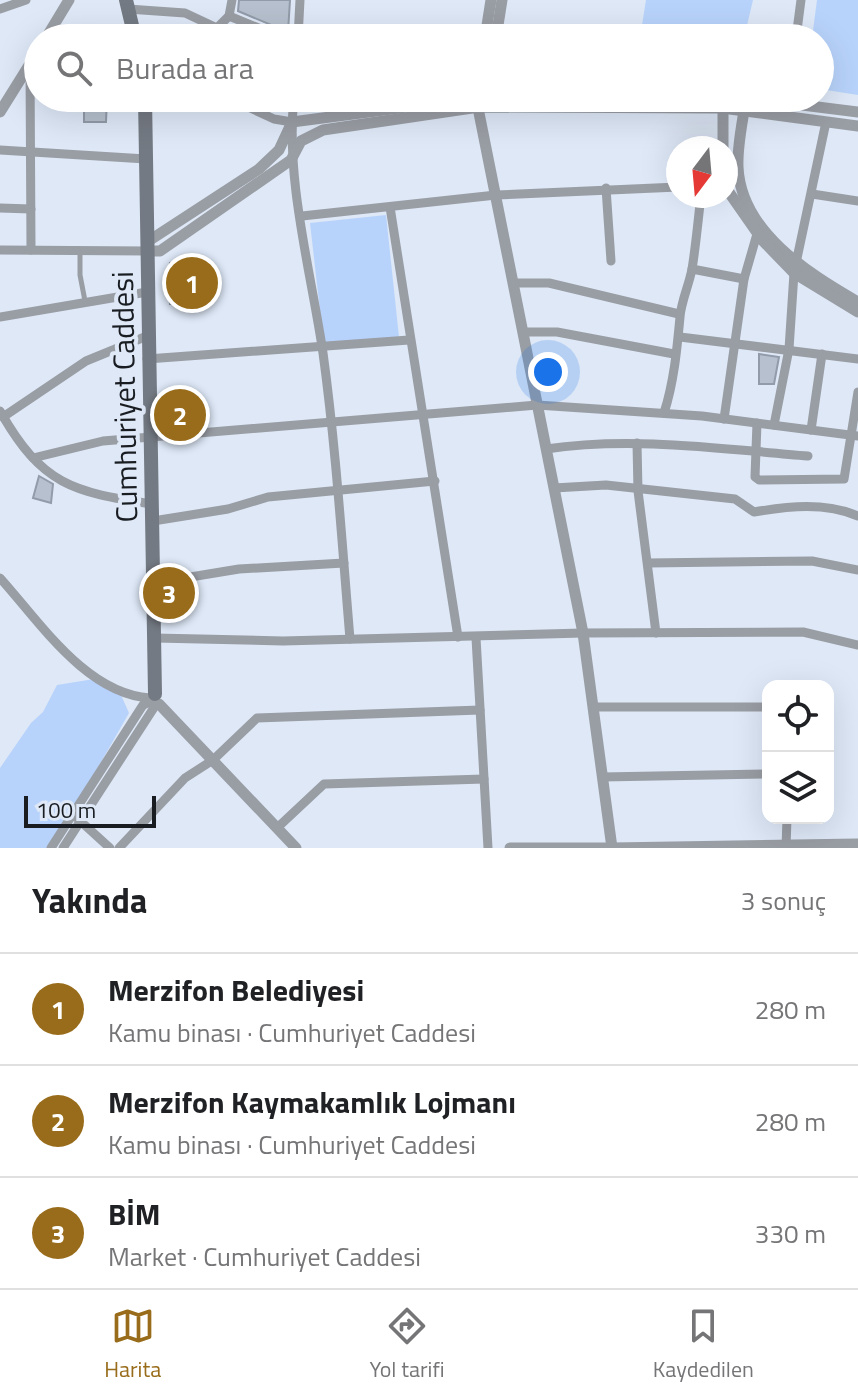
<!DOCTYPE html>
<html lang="tr">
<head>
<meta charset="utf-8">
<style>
  body { margin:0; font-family:"Titillium Web",sans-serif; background:#f2f2f2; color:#202124 }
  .controls { position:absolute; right:24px; bottom:24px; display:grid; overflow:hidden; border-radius:16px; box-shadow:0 8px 32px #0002 }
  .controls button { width:72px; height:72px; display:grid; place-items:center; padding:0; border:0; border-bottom:2px solid #e0e0e0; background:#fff; color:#202124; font:40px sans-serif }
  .compass { position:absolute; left:666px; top:136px; width:72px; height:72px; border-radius:50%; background:#fff; box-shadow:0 8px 32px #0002; rotate:196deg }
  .scale { position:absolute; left:24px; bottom:20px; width:132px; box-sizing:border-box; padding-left:8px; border:4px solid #191d22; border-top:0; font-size:22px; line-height:28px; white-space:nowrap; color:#191d22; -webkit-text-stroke:6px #dee8f7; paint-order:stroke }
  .you { position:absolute; left:548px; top:372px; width:28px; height:28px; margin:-20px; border:6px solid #fff; border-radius:50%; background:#1a73e8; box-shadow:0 0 0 12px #1a73e833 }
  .badge { display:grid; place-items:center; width:52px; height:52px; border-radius:50%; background:#986c1a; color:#fff; font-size:26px; font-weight:700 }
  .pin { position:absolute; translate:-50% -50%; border:4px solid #fff; box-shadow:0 2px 8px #0006 }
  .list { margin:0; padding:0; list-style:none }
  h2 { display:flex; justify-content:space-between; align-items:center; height:104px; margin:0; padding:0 32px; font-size:34px }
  h2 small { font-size:26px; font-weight:400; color:#757577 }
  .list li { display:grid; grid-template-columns:52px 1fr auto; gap:24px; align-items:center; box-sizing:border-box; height:112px; padding:0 32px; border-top:2px solid #e0e0e0 }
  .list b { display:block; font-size:30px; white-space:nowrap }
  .list p { margin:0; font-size:26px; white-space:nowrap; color:#757577 }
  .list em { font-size:26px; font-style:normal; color:#757577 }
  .icon { flex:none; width:44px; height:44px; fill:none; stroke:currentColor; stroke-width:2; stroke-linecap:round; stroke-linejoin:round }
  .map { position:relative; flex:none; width:858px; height:848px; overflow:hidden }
  .search { position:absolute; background:#fff; box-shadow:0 8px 32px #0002; left:24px; right:24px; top:24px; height:88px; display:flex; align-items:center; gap:20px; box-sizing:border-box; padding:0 28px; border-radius:44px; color:#757577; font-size:30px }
  .sheet { height:440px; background:#fff }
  nav { display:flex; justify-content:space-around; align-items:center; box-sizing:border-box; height:112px; border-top:2px solid #e0e0e0; background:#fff; font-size:22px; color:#757577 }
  nav a { display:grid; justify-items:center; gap:4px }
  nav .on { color:#986c1a }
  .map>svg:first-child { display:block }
</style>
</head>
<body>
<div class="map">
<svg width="858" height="848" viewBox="0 0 858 848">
  <rect width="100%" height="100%" fill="#dee8f7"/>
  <!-- green -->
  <g fill="#b8d3fb">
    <polygon points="646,0 753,0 744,38 640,38"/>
    <polygon points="817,0 858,0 858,95 820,89 820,38 812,38"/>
    <polygon points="386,215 399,337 324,345 310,223"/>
    <polygon points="94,679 121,695 129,713 52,848 0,848 0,768 31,723 43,712 57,685"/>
  </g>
  <!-- building -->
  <g fill="#b6c0ce" stroke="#929ba9" stroke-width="2">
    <polygon points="239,0 290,0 288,32 238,11"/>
    <polygon points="84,98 107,98 106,122 84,122"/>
    <polygon points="189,261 198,263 198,304 170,304 170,292 185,292 185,275 170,275 170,263"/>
    <polygon points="759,354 779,357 774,384 759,384"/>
    <polygon points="165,399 191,399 192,418 182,418 182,427 166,427"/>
    <polygon points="39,476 53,484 51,503 33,498"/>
  </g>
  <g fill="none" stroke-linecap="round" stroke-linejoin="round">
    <!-- service -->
    <polyline stroke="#999da4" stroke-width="5" points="80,251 80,275 85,301"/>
    <!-- minor -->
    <g stroke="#999da4" stroke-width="9">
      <polyline points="0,9 26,0"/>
      <polyline points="128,9 185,13 217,28 229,16 232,0"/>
      <polyline points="229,16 283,38"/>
      <polyline points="298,38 300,0"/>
      <polyline points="796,38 801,0"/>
      <polyline points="30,63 31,250"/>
      <polyline points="229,98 274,119 292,122"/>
      <path d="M 294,98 C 285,178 311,272 323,353 C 336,448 342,544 350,639"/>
      <polyline points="0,150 146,159"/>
      <polyline points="606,188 611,261"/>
      <polyline points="812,194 858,201"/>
      <polyline points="390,207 458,637"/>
      <polyline points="0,208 31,209"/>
      <polyline points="302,216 496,195 678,187"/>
      <polyline points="0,250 147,251"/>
      <polyline points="796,263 826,122"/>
      <polyline points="692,269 744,279"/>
      <polyline points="513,283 549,283 679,314"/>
      <polyline points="0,317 147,292"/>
      <polyline points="523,332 557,332 674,354"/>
      <polyline points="680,337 858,359"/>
      <polyline points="147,359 409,340"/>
      <path d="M 0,411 C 42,485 72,492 152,504"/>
      <path d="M 664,413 C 674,382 677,349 680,317 C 681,302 689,285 692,269 C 696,245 698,220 701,196"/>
      <polyline points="3,417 86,361 147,336"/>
      <polyline points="724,419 744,279 757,234"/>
      <polyline points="757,423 755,477 759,480 844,479 858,392"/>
      <polyline points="774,425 789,349 794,273"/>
      <polyline points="811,430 822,354"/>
      <polyline points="637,443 638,491 656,633"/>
      <path d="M 546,449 C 632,436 722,449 808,456"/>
      <polyline points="33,458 103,441 537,405 702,416 858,436"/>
      <path d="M 554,488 L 606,485 L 735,499 L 754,512 C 789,506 825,502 858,516"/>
      <polyline points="153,521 228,509 268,497 435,481"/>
      <polyline points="648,563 812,561 858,570"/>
      <path d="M 0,578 C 39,621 86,694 150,698"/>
      <polyline points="154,583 239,569 344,563"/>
      <polyline points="155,638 283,641 583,633 803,632 858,645"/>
      <polyline points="476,638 488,848"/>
      <polyline points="593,707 768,707"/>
      <polyline points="602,777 768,774"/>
      <polyline points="77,818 110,848"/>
      <polyline points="277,828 324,784 484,779"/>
      <polyline points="51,848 143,705 150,702"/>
      <polyline points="63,848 155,706"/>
      <polyline points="119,848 185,778 213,760 257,718 480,710"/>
      <polyline points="786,848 787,818"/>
    </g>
    <!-- tertiary -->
    <g stroke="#999da4" stroke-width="11">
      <polyline points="46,38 69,0"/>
      <polyline points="485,38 491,0"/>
      <polyline points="496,38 502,0"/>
      <polyline points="476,98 583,633 612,848"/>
      <polyline points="723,98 723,148"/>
      <polyline points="0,112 38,51"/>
      <path d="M 858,112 L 746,98 C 743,120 737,145 738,167 C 741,232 808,273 858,302"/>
      <polyline points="726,188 763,241 794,273 858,312"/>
      <polyline points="147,242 259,169 279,150 292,122 475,98"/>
      <polyline points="147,251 160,251 291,160 301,141 323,130 479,107 722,108 858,126"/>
      <polyline points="159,704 296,848"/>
      <polyline points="510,848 612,848"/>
      <polyline points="613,848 858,844"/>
    </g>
    <!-- secondary -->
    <g stroke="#747a83" stroke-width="14">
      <polyline points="126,0 135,38"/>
      <polyline points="145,98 155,694"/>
    </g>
  </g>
  <g text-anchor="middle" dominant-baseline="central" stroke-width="8" stroke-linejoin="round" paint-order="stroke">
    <!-- street labels -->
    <g font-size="30" fill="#191d22" stroke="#dee8f7">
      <text transform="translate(124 397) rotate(-91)">Cumhuriyet Caddesi</text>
    </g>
  </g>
</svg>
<div class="controls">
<button><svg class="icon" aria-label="locate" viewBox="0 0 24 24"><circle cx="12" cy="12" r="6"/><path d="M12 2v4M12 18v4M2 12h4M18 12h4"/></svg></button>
<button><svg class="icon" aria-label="layers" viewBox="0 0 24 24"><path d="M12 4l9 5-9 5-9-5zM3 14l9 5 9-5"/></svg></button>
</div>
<svg class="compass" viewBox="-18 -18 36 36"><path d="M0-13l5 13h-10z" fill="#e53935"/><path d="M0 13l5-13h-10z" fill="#757577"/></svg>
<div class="scale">100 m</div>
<div class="you"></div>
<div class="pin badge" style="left:192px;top:283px">1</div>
<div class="pin badge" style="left:180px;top:415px">2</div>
<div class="pin badge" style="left:169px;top:593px">3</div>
<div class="search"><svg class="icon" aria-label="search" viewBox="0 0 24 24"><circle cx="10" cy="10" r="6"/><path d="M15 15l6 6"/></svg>Burada ara</div>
</div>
<section class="sheet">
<h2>Yakında<small>3 sonuç</small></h2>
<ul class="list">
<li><span class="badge">1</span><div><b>Merzifon Belediyesi</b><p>Kamu binası · Cumhuriyet Caddesi</p></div><em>280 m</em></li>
<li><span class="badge">2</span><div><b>Merzifon Kaymakamlık Lojmanı</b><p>Kamu binası · Cumhuriyet Caddesi</p></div><em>280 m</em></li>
<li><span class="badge">3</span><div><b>BİM</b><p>Market · Cumhuriyet Caddesi</p></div><em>330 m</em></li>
</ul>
</section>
<nav>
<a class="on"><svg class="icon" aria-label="map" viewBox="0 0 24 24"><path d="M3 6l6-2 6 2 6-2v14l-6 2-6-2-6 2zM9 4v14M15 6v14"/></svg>Harita</a>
<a><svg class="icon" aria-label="directions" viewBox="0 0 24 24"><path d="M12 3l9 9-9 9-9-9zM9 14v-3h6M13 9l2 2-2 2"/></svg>Yol tarifi</a>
<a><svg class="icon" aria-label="saved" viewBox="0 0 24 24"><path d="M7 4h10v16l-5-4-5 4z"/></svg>Kaydedilen</a>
</nav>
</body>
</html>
